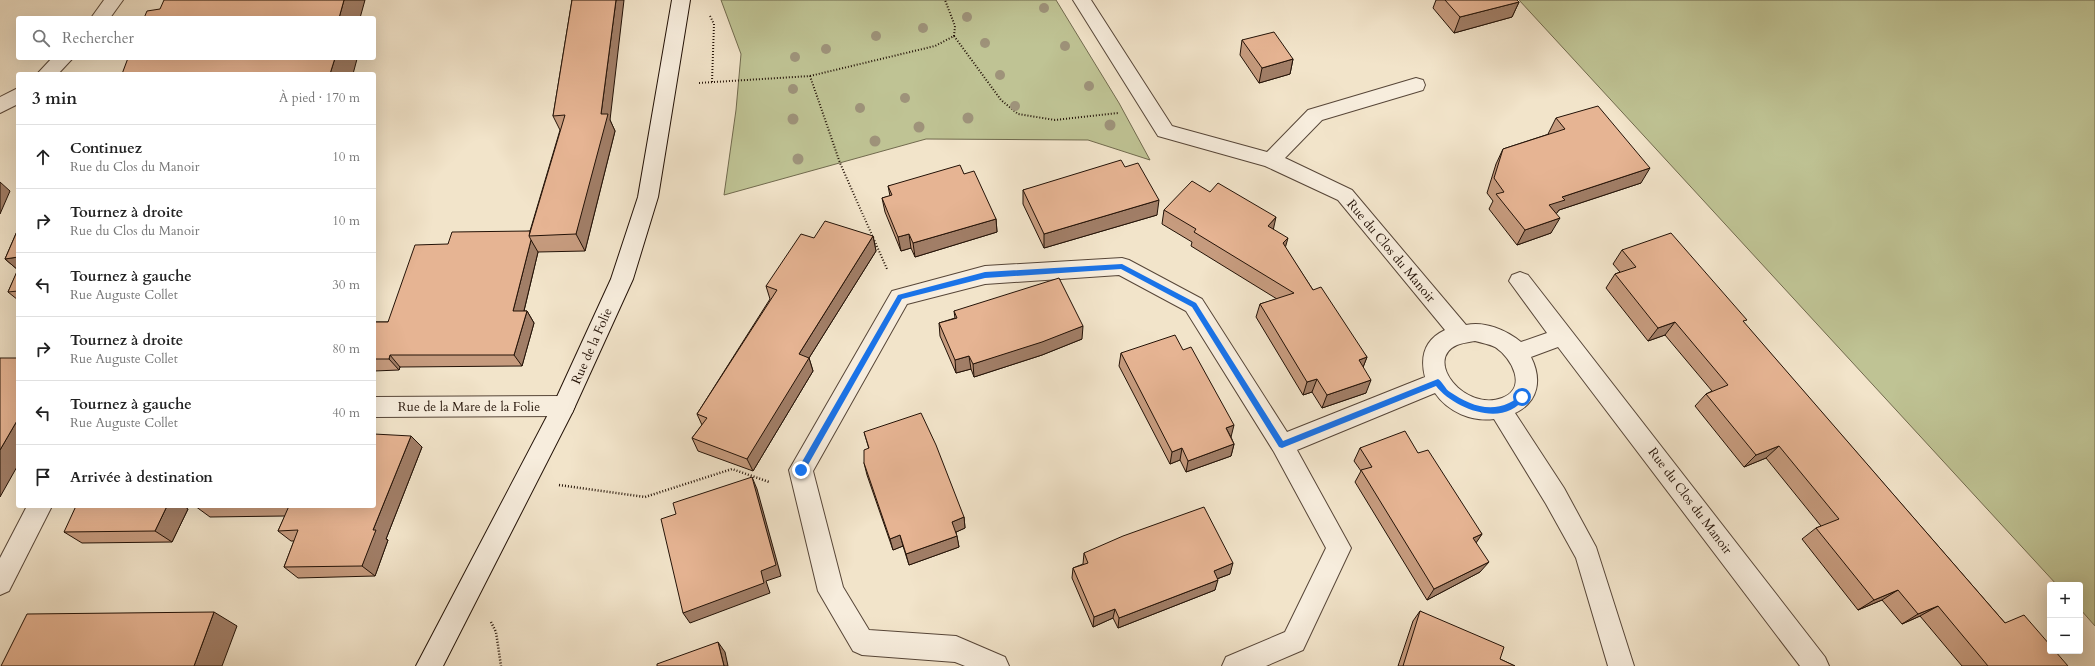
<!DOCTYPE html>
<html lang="fr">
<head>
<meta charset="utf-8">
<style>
  body { margin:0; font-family:Cardo,serif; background:#f2f2f2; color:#222 }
  .controls { position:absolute; right:12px; bottom:12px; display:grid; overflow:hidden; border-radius:4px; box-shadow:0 4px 16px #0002 }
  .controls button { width:36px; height:36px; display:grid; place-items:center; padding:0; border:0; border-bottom:1px solid #e0e0e0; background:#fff; color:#222; font:20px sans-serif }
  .stop { position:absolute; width:12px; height:12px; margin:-9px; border:3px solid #1a73e8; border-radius:50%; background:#fff }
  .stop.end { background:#1a73e8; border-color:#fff; box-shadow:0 1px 4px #0008 }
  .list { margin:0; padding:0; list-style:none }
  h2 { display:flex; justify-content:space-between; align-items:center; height:52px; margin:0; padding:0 16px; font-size:17px }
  h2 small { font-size:13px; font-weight:400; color:#767676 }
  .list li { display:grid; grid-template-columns:26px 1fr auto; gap:12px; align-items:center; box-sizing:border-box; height:64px; padding:0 16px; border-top:1px solid #e0e0e0 }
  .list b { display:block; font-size:15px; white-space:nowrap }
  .list p { margin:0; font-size:13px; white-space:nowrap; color:#767676 }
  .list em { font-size:13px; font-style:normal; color:#767676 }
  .icon { flex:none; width:22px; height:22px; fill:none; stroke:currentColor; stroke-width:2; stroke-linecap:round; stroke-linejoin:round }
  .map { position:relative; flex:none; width:2095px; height:666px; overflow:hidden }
  .search { position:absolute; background:#fff; box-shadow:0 4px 16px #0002; left:16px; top:16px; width:360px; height:44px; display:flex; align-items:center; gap:10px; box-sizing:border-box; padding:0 14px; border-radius:4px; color:#767676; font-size:15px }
  .panel { position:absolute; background:#fff; box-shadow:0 4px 16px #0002; left:16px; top:72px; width:360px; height:436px; border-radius:4px }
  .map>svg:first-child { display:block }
</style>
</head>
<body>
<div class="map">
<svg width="2095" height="666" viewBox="0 0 2095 666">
  <rect width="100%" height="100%" fill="#f2e4ca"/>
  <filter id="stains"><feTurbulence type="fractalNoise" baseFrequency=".005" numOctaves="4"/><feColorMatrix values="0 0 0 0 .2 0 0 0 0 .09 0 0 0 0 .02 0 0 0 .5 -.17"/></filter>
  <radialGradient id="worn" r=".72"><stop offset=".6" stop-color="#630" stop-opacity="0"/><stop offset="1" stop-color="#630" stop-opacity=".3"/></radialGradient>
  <!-- green -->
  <g fill="#bfc394" stroke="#716a4e">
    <polygon points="721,0 1056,0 1119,103 1150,160 1088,140 926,139 724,195 736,110 741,54"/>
    <polygon points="1519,0 2095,0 2095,626 2080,609 2080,585 2057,585"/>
  </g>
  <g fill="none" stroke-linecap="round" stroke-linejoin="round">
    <defs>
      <g id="street">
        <polygon points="104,0 123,0 110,18 91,18"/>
        <path d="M 1073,0 L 1091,0 L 1172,126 L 1267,152 L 1308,110 L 1416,78 L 1423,80 L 1425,85 L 1423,90 L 1322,120 L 1285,158 L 1352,190 L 1466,325 C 1485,321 1506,330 1521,342 L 1547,333 L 1509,281 L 1512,275 L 1520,272 L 1528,275 L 1825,657 L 1829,666 L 1800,666 L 1558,347 L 1531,357 C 1542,379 1539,402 1515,413 L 1564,488 L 1596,547 L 1634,666 L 1608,666 L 1576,558 L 1546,504 L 1494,419 C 1472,422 1448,412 1435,393 L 1297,450 L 1351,548 L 1303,650 L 1266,666 L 1222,666 L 1226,657 L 1285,632 L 1326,548 L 1274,452 L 1186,311 L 1119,275 L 985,284 L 907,304 L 813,471 L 843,587 L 869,630 L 956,636 L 1005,657 L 1009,666 L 965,666 L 955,662 L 862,655 L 853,651 L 818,591 L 789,470 L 892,291 L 985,266 L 1122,258 L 1129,260 L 1202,299 L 1287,432 L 1425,377 C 1420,357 1424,340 1445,330 L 1338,200 L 1265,166 L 1158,136 ZM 1475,341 C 1482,343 1489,344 1495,347 C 1512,358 1528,388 1502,398 C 1465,412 1423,360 1457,345 C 1462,343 1469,342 1475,341 Z"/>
        <polygon points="52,58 73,58 58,74 37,74"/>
        <polygon points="18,88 18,104 0,113 0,97"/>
        <polygon points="564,396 572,399 575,406 572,413 564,416 374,417 374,397"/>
        <polygon points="27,506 52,506 9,591 0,595 0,558"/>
      </g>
      <polygon id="secondary" points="672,0 690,0 658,197 633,279 572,413 443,666 416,666 555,401 611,279 638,197"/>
    </defs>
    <!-- street casing -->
    <use href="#street" stroke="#574638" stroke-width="2"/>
    <!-- secondary casing -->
    <use href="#secondary" stroke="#231207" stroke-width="2"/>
    <!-- path-far1 -->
    <g stroke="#231207" stroke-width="2" stroke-dasharray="1 2" stroke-linecap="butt">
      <polyline points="710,16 714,24 712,82"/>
      <polyline points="954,36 1001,100 1018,114 1055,120 1118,113"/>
      <polyline points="810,76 935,46 954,36 955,26 945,0"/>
      <polyline points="699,83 810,76 840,163 887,269"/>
    </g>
    <!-- path -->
    <g stroke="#231207" stroke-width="2.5" stroke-dasharray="1 2" stroke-linecap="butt">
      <polyline points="559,485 645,497 732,469 769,482"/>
      <polyline points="491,622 496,632 501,666"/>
    </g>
    <!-- street -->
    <use href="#street" fill="#f7eddd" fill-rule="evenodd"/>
    <!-- secondary -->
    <use href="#secondary" fill="#f7eddd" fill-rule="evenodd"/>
  </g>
  <!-- trees -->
  <g fill="#9e937a">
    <circle cx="1044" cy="8" r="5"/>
    <circle cx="967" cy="17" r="5"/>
    <circle cx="923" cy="28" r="5"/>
    <circle cx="876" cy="36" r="5"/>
    <circle cx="985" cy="43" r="5"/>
    <circle cx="1065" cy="46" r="5"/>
    <circle cx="826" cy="49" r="5"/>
    <circle cx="795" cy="57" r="5"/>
    <circle cx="1000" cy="75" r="5"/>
    <circle cx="1089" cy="86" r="5"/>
    <circle cx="793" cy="89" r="5"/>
    <circle cx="905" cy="98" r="5"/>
    <circle cx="1015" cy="106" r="5"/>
    <circle cx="860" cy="108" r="5"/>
    <circle cx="968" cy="118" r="5.5"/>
    <circle cx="793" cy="119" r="5.5"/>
    <circle cx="1110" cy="125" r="5.5"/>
    <circle cx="919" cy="127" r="5.5"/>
    <circle cx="875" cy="141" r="5.5"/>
    <circle cx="798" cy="159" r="5.5"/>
  </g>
  <!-- wall -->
  <g fill="#c69b7e" stroke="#231207">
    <polygon points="572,0 610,120 615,131 585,251 538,252 524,311 527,311 534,323 522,366 400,367 399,370 374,371 374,322 388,322 448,244 530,231 560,130 553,116"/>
    <polygon points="1436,0 1517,0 1519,2 1512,17 1454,33 1433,8"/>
    <polygon points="1242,40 1293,59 1290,74 1259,83 1240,55"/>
    <polygon points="1556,118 1641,183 1559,210 1556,214 1551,233 1517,245 1489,209 1493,201 1487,193 1496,164 1503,149 1549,134 1548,134"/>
    <polygon points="1125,167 1157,215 1044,248 1023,204 1023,190"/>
    <polygon points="964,174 996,219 997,232 915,257 911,248 901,251 885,212 882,198 890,196 888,186"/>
    <polygon points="1164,210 1273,229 1313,290 1367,357 1363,367 1366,393 1322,408 1312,392 1303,395 1256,317 1260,304 1277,299 1191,246 1192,242 1162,224"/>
    <polygon points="18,229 18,300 8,292 18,270 5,259"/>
    <polygon points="873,236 876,251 809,358 813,371 753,471 698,451 692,438 702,425 697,414 770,299 766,286 814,238"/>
    <polygon points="1622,250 1744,323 2005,623 2068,666 1962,666 1920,616 1902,624 1882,600 1858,610 1802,539 1816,528 1821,526 1766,458 1744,467 1695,406 1706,394 1712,391 1665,335 1648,341 1606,288 1615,274 1620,272 1613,264"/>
    <polygon points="954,311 1082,339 1042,355 974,377 971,369 956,373 940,336 939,323 955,318"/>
    <polygon points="1121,353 1231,437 1234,444 1231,456 1186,472 1180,460 1170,464 1119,366"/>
    <polygon points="864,432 964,517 965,528 956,532 959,547 909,565 903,546 893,550 867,475 864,463 869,449"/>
    <polygon points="422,447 386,539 388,540 375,576 298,578 284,567 294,541 291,541 278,531 285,516 210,517 195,506 374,506"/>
    <polygon points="1360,448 1418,453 1482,534 1476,542 1480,572 1427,600 1355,482 1361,471 1354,461"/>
    <polygon points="188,509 172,542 82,543 64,532"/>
    <polygon points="1084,553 1230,574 1217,579 1215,590 1118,628 1113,618 1093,627 1072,578 1073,568 1083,564"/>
    <polygon points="1420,611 1500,659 1515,666 1398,666 1413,621"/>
  </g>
  <!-- shaded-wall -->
  <g fill="#a17e67" stroke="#231207">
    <polygon points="344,0 365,0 360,18 339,18"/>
    <polygon points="616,0 624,0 610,120 615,131 585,251 576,234 601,114"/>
    <polygon points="1519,2 1512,17 1454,33 1460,17"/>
    <polygon points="335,58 357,58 357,59 353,74 330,74"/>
    <polygon points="1293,59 1290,74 1259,83 1262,68"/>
    <polygon points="1650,168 1641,183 1559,210 1556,214 1549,205 1562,197"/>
    <polygon points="0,182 10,191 0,214"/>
    <polygon points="1159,200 1157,215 1044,248 1044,234"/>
    <polygon points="1276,217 1273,231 1268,226"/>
    <polygon points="1560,218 1551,233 1517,245 1525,230"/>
    <polygon points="996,219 997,232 915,257 913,243"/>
    <polygon points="909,234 911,248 901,251 898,237"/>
    <polygon points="873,236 876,251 809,358 813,371 753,471 747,459 799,354"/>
    <polygon points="1288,238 1284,252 1283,243"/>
    <polygon points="531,240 538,252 521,323 513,311"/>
    <polygon points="18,257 18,270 5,259"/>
    <polygon points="527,311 534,323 522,366 514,355"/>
    <polygon points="1675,322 1665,335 1648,341 1658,328"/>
    <polygon points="1083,326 1082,339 1042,355 974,377 973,364"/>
    <polygon points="390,355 400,367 399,370 389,359"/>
    <polygon points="969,356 971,369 956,373 955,360"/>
    <polygon points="1367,357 1362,370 1359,360"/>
    <polygon points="1317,379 1312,392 1303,395 1307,382"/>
    <polygon points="1371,380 1366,393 1322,408 1327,395"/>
    <polygon points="18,419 18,465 0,497 0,450"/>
    <polygon points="1234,425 1231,437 1226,428"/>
    <polygon points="411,436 422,447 386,539 388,540 375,576 362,566 373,530"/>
    <polygon points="1234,444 1231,456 1186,472 1188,461"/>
    <polygon points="1779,446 1766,458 1744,467 1756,455"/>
    <polygon points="1182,448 1180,460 1170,464 1172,452"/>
    <polygon points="752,477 757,489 781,576 766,581 770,593 690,623 683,613 761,571"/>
    <polygon points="167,506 184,506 188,509 172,542 155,531"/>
    <polygon points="964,517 965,528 954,533 952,522"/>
    <polygon points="1482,534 1474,546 1473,538"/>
    <polygon points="900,535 903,546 893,550 890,539"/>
    <polygon points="957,536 959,547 909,565 906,554"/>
    <polygon points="1489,562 1480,572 1427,600 1434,589"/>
    <polygon points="1233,563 1230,574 1211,581 1214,571"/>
    <polygon points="1218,580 1215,590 1118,628 1119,618"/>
    <polygon points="1898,590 1882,600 1858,610 1874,600"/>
    <polygon points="1938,606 1920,616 1902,624 1918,614"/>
    <polygon points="1115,609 1113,618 1093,627 1094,617"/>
    <polygon points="214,612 237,626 222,666 194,666"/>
    <polygon points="718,642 725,652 728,666 724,666"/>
  </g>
  <!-- building -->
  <g fill="#e6b493" stroke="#231207">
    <polygon points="164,0 344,0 339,18 144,18 147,11 160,9"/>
    <polygon points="572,0 616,0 601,114 608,114 576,234 529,236 565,115 553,116"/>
    <polygon points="1445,0 1517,0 1519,2 1460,17"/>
    <polygon points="1274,32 1293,59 1262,68 1242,40"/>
    <polygon points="128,58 335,58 330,74 122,74"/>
    <polygon points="1598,106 1650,168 1562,197 1565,200 1549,205 1560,218 1525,230 1496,194 1504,192 1494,178 1503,149 1565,129 1556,118"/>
    <polygon points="1121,160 1125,167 1138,163 1159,200 1044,234 1023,190"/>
    <polygon points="960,165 964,174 974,171 996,219 913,243 909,234 898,237 882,198 892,195 888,186"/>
    <polygon points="1192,181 1210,192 1218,183 1276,217 1268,226 1288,238 1283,243 1313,290 1321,287 1367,357 1359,360 1371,380 1327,395 1317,379 1307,382 1260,304 1294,293 1194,232 1196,229 1164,210"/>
    <polygon points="825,221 873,236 799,354 809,358 747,459 692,438 707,418 697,414 777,290 766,286 801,234 814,238"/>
    <polygon points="18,229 18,257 5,259"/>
    <polygon points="530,231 529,236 531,240 513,311 527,311 514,355 390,355 389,359 374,359 374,322 388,322 415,245 448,244 452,232"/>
    <polygon points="1671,233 1747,320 1743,321 2005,623 2024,615 2050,645 2050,651 2055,651 2068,666 1988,666 1938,606 1918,614 1898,590 1874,600 1816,528 1839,519 1779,446 1756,455 1706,394 1728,385 1675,322 1658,328 1615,274 1636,267 1622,250"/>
    <polygon points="18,269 18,291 8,292"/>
    <polygon points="1059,278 1083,326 1042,342 973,364 969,356 955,360 939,323 957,318 954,311"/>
    <polygon points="1175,335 1183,350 1191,347 1234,425 1226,428 1234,444 1188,461 1182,448 1172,452 1121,353"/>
    <polygon points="0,358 18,358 18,419 0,450"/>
    <polygon points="921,413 936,445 964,517 952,522 957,536 906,554 900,535 890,539 864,463 864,450 869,448 864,432"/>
    <polygon points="1405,431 1418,453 1428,450 1482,534 1473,538 1489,562 1434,589 1361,470 1372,467 1360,448"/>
    <polygon points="374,434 411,436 373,530 376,530 362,566 284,567 298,530 278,531 289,506 374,506"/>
    <polygon points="752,477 776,565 761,571 764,583 683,613 661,519 676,514 673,503"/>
    <polygon points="76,506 167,506 155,531 64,532"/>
    <polygon points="1204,507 1233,563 1214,571 1218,580 1119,618 1115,609 1094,617 1073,568 1088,563 1084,553 1123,536"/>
    <polygon points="1420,611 1504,647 1500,659 1515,666 1403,666"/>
    <polygon points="214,612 194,666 1,666 27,614"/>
    <polygon points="718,642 724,666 657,666 657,664"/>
  </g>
  <!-- route -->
  <path fill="#1a73e8" d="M 1122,264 L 1196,303 L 1283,441 L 1438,379 C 1443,382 1445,389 1450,392 C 1468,404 1488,413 1509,403 C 1514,401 1517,397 1522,394 L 1525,397 C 1505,429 1454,409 1436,386 L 1282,448 L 1279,447 L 1192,307 L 1121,269 L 985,278 L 902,299 L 804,472 L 799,472 L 799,467 L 898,295 L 985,272 Z"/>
  <g text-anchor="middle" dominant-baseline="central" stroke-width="3" stroke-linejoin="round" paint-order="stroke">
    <!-- street labels -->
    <g font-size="13" fill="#231207" stroke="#f7eddd">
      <text transform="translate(1391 251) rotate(50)">Rue du Clos du Manoir</text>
      <text transform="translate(592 346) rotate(-66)">Rue de la Folie</text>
      <text x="469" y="407">Rue de la Mare de la Folie</text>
      <text transform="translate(1690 501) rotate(53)">Rue du Clos du Manoir</text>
    </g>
  </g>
  <rect width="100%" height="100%" filter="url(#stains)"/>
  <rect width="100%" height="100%" fill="url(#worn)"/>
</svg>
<div class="controls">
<button>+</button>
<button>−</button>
</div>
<div class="stop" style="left:1522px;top:397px"></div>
<div class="stop end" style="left:801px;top:470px"></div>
<div class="search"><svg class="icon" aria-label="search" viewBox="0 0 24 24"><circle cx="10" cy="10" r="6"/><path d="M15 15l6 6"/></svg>Rechercher</div>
<section class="panel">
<h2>3 min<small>À pied · 170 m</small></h2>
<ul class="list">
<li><svg class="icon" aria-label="ahead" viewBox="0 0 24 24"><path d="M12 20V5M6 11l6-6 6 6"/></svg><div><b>Continuez</b><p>Rue du Clos du Manoir</p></div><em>10 m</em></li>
<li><svg class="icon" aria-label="right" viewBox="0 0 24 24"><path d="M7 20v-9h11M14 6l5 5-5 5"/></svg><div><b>Tournez à droite</b><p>Rue du Clos du Manoir</p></div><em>10 m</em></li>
<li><svg class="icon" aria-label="left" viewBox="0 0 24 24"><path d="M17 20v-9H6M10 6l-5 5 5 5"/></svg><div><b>Tournez à gauche</b><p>Rue Auguste Collet</p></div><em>30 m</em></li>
<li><svg class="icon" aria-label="right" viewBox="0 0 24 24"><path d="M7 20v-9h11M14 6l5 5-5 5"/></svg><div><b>Tournez à droite</b><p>Rue Auguste Collet</p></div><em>80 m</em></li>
<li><svg class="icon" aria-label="left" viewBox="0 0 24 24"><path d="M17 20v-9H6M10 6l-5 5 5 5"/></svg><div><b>Tournez à gauche</b><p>Rue Auguste Collet</p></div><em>40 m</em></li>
<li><svg class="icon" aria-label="arrive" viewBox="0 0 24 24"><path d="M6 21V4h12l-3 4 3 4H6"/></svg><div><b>Arrivée à destination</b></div></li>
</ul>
</section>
</div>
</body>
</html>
